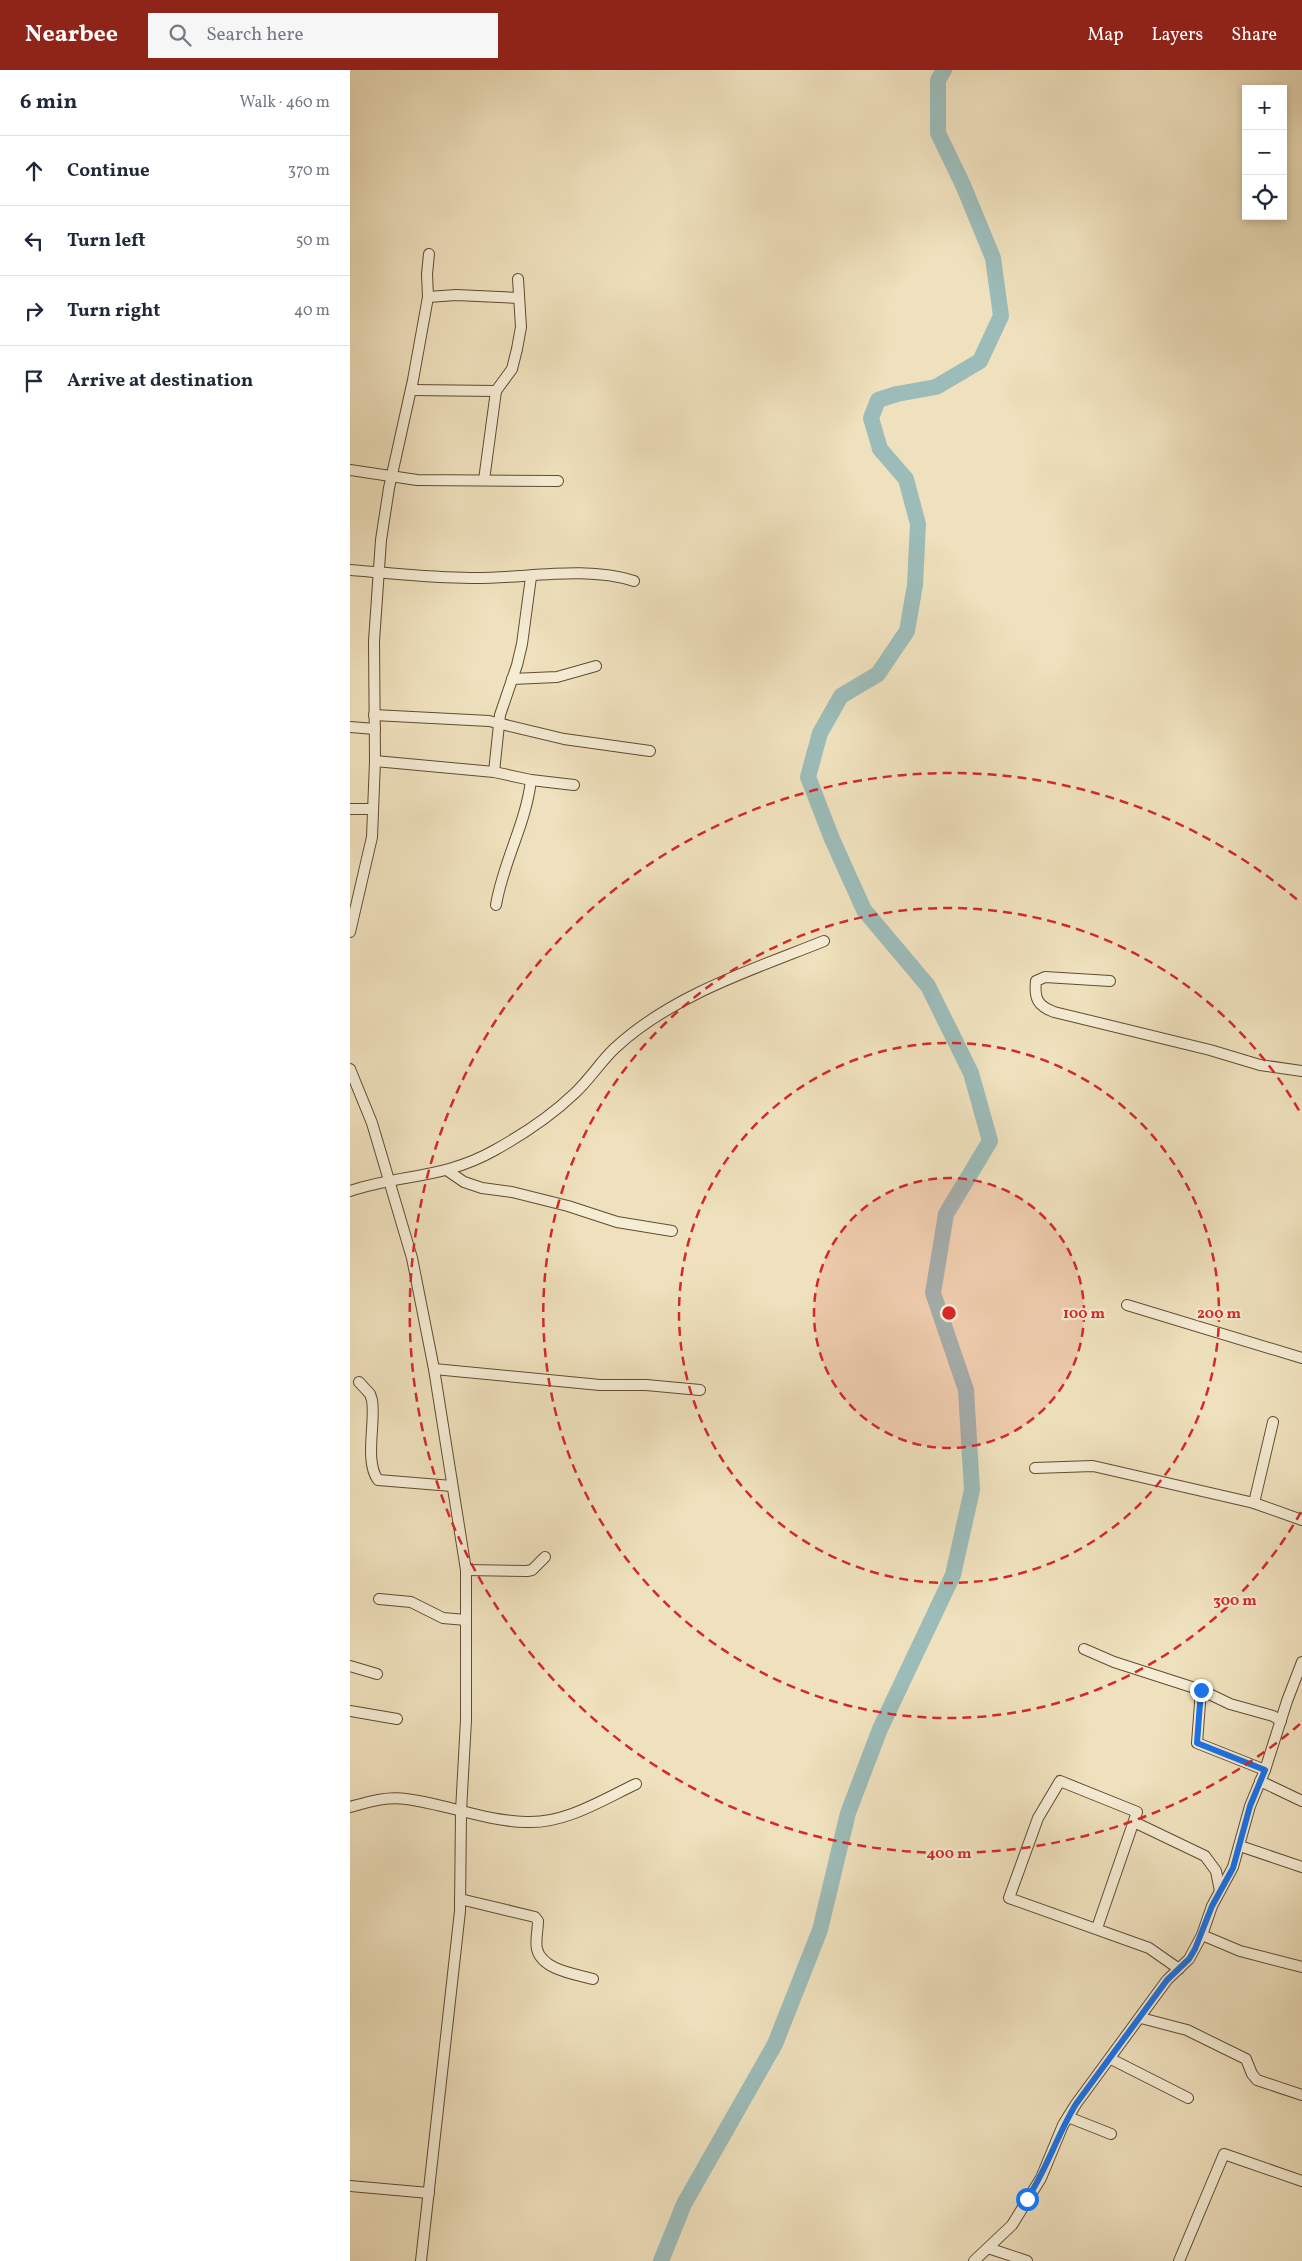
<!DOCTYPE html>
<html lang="en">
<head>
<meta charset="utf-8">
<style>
  body { margin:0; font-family:Vollkorn,serif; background:#f6f6f7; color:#1f2937 }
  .controls { position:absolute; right:15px; top:15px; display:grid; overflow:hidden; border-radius:0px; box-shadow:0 2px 8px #0003 }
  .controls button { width:45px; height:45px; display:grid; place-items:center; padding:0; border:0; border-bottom:1px solid #e0e1e3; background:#fff; color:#1f2937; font:25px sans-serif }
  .stop { position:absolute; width:15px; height:15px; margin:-11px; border:4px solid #1a73e8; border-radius:50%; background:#fff }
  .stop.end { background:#1a73e8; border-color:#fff; box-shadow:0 1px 5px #0008 }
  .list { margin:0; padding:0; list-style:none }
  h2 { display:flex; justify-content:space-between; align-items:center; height:65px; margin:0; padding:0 20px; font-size:21px }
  h2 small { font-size:16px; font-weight:400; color:#747a83 }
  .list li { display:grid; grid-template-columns:32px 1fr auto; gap:15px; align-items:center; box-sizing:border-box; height:70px; padding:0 20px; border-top:1px solid #e0e1e3 }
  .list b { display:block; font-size:19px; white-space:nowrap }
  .list em { font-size:16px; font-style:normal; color:#747a83 }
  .icon { flex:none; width:28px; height:28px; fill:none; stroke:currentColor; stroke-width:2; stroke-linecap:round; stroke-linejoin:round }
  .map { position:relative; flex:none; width:952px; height:2191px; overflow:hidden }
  header { display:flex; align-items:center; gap:30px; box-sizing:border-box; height:70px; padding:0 25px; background:#8f2418; color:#fff }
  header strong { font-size:24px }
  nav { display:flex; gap:28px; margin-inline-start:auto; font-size:18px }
  .search { width:350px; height:45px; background:#f6f6f7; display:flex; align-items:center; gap:12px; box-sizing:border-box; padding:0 18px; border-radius:0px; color:#747a83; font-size:19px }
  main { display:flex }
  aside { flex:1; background:#fff }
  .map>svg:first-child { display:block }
</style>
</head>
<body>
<header>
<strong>Nearbee</strong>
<div class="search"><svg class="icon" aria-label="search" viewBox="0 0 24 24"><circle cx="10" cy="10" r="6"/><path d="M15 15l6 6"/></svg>Search here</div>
<nav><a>Map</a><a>Layers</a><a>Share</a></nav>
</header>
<main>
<aside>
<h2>6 min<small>Walk · 460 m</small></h2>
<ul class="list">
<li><svg class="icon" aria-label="ahead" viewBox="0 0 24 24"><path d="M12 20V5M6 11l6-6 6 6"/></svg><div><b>Continue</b></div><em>370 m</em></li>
<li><svg class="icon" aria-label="left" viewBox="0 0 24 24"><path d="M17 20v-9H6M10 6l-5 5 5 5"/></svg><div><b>Turn left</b></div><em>50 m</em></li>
<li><svg class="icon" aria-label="right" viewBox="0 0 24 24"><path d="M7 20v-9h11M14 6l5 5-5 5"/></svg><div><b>Turn right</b></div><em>40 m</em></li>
<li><svg class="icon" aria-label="arrive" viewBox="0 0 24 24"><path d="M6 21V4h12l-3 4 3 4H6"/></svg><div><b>Arrive at destination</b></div></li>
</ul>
</aside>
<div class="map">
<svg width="952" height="2191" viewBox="0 0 952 2191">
  <rect width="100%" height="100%" fill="#efe1bd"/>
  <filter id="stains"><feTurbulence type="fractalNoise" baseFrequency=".004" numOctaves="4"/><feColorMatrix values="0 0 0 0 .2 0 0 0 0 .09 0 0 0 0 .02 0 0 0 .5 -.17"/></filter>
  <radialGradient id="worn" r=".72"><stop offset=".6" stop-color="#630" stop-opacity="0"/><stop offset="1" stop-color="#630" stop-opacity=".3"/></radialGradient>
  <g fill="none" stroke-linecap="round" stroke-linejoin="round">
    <!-- river -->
    <polyline stroke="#9cbcb9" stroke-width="16" points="311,2191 334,2134 425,1974 470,1860 498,1743 530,1659 603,1505 622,1420 616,1320 583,1223 596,1144 640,1071 621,1003 578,916 514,840 482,769 458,707 470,663 491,626 528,604 557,561 565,515 568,454 556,409 530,379 521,348 528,330 547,324 586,317 630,291 651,246 643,188 613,115 588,63 588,10 594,0"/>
    <defs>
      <g id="minor">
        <polyline points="78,227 106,225 169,228"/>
        <polyline points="61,320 146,321"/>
        <polyline points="0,400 67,410 208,411"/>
        <polyline points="134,410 146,321 162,299 167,279 171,257 168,209"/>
        <path d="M 0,500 C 40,503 81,508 121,508 C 174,509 233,495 284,511"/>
        <polyline points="162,609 207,607 246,596"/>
        <polyline points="24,645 139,651 214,669 300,681"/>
        <polyline points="0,657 25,659"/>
        <polyline points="25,691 144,702 181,710 224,715"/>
        <polyline points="144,702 150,645 167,595 172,574 181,507"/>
        <polyline points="0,739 23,739"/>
        <path d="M 146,835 C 153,792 176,754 181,710"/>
        <polyline points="0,862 22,767 25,691 24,571 31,470 39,418 63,310 78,227 77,204 79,184"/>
        <path d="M 760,911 L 695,907 L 686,911 C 684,929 688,936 704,942 L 860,980 L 910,995 L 952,1001"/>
        <polyline points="0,999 22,1053 62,1188 84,1299 116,1500 116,1650 111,1741 110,1841 71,2191"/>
        <polyline points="98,1101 114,1112 132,1118 162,1122 218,1136 267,1152 322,1161"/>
        <path d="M 0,1121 C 51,1104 94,1109 145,1080 C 174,1064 201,1046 225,1023 C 240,1009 251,991 265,978 C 322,925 404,899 474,871"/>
        <polyline points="777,1235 952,1288"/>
        <polyline points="84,1299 250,1315 296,1315 350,1320"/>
        <path d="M 9,1312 L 20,1324 L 22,1330 C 26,1352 14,1391 28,1410 L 102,1416"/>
        <polyline points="685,1398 743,1396 904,1433 952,1450"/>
        <polyline points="904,1433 923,1352"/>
        <polyline points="116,1500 177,1501 182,1500 195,1487"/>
        <polyline points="29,1529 61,1532 93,1548 116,1550"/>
        <polyline points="734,1579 764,1592 851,1620 880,1634 923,1646 931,1651"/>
        <polyline points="0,1596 27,1604"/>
        <polyline points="851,1620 847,1673 915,1700"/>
        <polyline points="0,1641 47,1649"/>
        <polyline points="910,1711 952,1731"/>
        <path d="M 0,1737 C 18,1732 37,1726 56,1729 C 96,1734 135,1751 176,1752 C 215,1754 252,1730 286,1714"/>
        <polyline points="784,1752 855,1786 866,1801 870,1821"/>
        <polyline points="890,1776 952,1797"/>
        <path d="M 110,1829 L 185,1847 L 188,1851 C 188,1860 185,1871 187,1879 C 192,1900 225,1904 243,1909"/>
        <polyline points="747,1858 787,1742 710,1711 688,1748 659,1828 799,1878 829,1899"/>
        <polyline points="852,1865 890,1881 952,1897"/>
        <polyline points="791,1948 837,1960 896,1989 902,2004 907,2010 952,2025"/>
        <polyline points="761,1989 838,2028"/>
        <polyline points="718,2047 761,2064"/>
        <polyline points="0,2116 79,2123"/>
        <polyline points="638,2178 677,2191"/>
        <polyline points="624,2191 662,2155 691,2108 713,2055 726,2034 817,1910 839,1889 852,1865 862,1836 883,1797 900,1736 915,1700 937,1631 952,1592"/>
        <polyline points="829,2191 874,2084 952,2111"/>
      </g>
    </defs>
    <!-- minor casing -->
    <use href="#minor" stroke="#604c32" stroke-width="12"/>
    <!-- minor -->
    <use href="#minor" stroke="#f5ecd4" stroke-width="10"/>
  </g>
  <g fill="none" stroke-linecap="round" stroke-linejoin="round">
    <!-- route -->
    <path stroke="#1a73e8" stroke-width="6" d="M 677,2129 C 697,2099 707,2065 726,2034 L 817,1910 L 839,1889 L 845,1879 L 862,1836 L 883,1798 L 900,1736 L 915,1700 L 847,1673 L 851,1620"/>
  </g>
  <!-- distance rings -->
  <circle cx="599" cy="1243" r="135" fill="#d62828" fill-opacity=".12"/>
  <g fill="none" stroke="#d62828" stroke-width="2.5" stroke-dasharray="9 6">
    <circle cx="599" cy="1243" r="135"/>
    <circle cx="599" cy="1243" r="270"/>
    <path d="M951 1442A405 405 0 1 1 951 1044"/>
    <path d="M950 1654A540 540 0 1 1 950 832"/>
  </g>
  <circle cx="599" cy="1243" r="8" fill="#d62828" stroke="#f5ecd4" stroke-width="2.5"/>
  <g font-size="15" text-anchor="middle" font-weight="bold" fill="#d62828" stroke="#f5ecd4" stroke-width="4.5" stroke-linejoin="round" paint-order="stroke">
    <text x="734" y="1248">100 m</text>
    <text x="869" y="1248">200 m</text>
    <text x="885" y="1535">300 m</text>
    <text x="599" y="1788">400 m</text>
  </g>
  <rect width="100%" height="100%" filter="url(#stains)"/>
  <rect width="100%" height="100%" fill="url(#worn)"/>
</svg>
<div class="controls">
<button>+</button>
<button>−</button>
<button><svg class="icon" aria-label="locate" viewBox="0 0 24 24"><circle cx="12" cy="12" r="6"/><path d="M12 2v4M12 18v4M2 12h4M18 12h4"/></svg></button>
</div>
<div class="stop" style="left:677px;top:2129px"></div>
<div class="stop end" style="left:851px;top:1620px"></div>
</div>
</main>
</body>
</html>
